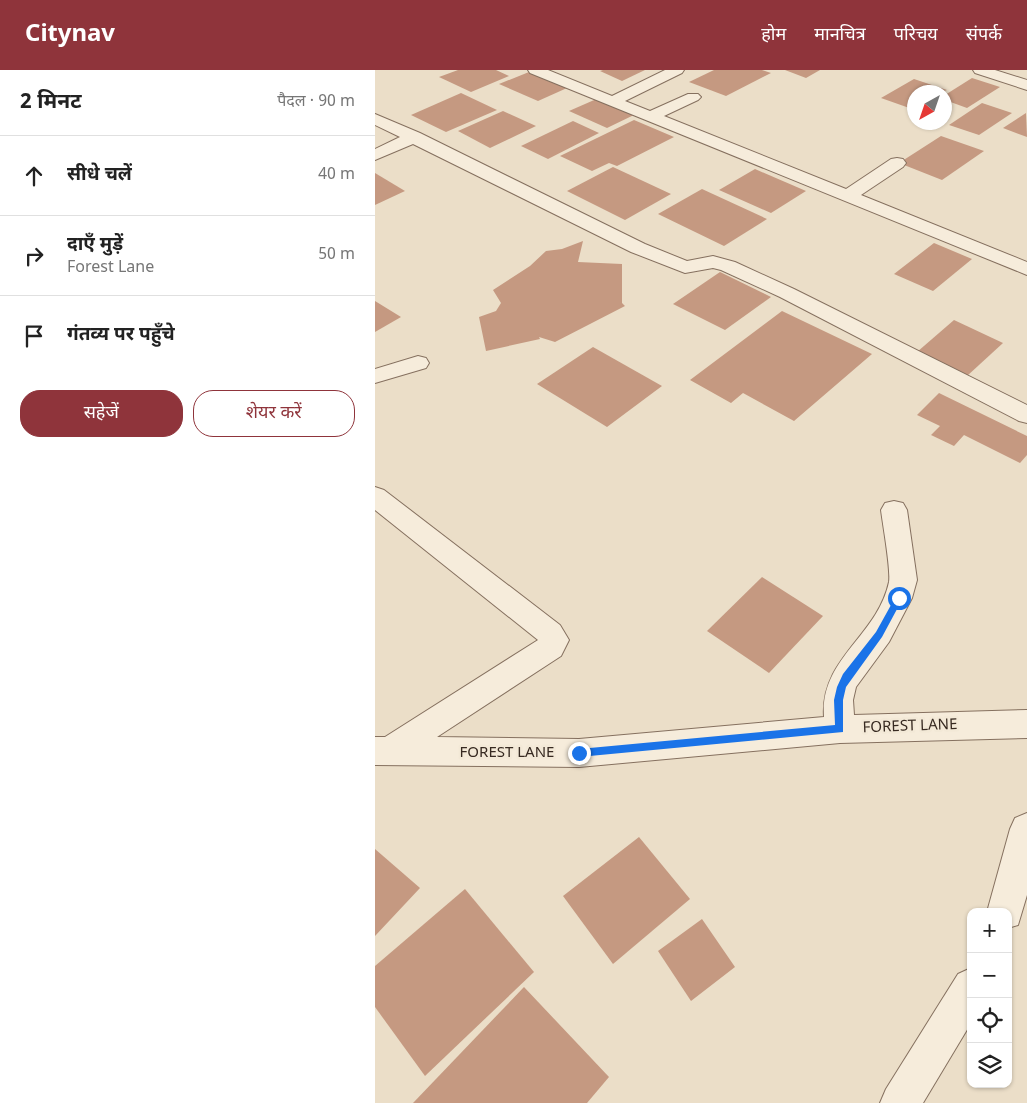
<!DOCTYPE html>
<html lang="hi">
<head>
<meta charset="utf-8">
<style>
  body { margin:0; font-family:Georgia,"Noto Sans Devanagari",serif; background:#f2f2f2; color:#222 }
  .controls { position:absolute; right:15px; bottom:15px; display:grid; overflow:hidden; border-radius:10px; box-shadow:0 1px 4px #0004 }
  .controls button { width:45px; height:45px; display:grid; place-items:center; padding:0; border:0; border-bottom:1px solid #e0e0e0; background:#fff; color:#222; font:25px sans-serif }
  .compass { position:absolute; left:532px; top:15px; width:45px; height:45px; border-radius:50%; background:#fff; box-shadow:0 1px 4px #0004; rotate:220deg }
  .stop { position:absolute; width:15px; height:15px; margin:-11px; border:4px solid #1a73e8; border-radius:50%; background:#fff }
  .stop.end { background:#1a73e8; border-color:#fff; box-shadow:0 1px 5px #0008 }
  .list { margin:0; padding:0; list-style:none }
  h2 { display:flex; justify-content:space-between; align-items:center; height:65px; margin:0; padding:0 20px; font-size:21px }
  h2 small { font-size:16px; font-weight:400; color:#767676 }
  .list li { display:grid; grid-template-columns:32px 1fr auto; gap:15px; align-items:center; box-sizing:border-box; height:80px; padding:0 20px; border-top:1px solid #e0e0e0 }
  .list b { display:block; font-size:19px; white-space:nowrap }
  .list p { margin:0; font-size:16px; white-space:nowrap; color:#767676 }
  .list em { font-size:16px; font-style:normal; color:#767676 }
  .actions { display:flex; gap:10px; padding:15px 20px }
  .actions a { flex:1; padding:11px 0; border:1px solid #8f343b; border-radius:20px; text-align:center; font-size:18px; color:#8f343b }
  .actions .main { background:#8f343b; color:#fff }
  .icon { flex:none; width:28px; height:28px; fill:none; stroke:currentColor; stroke-width:2; stroke-linecap:round; stroke-linejoin:round }
  .map { position:relative; flex:none; width:652px; height:1033px; overflow:hidden }
  header { display:flex; align-items:center; gap:30px; box-sizing:border-box; height:70px; padding:0 25px; background:#8f343b; color:#fff }
  header strong { font-size:24px }
  nav { display:flex; gap:28px; margin-inline-start:auto; font-size:18px }
  main { display:flex }
  aside { flex:1; background:#fff }
  .map>svg:first-child { display:block }
</style>
</head>
<body>
<header>
<strong>Citynav</strong>
<nav><a>होम</a><a>मानचित्र</a><a>परिचय</a><a>संपर्क</a></nav>
</header>
<main>
<aside>
<h2>2 मिनट<small>पैदल · 90 m</small></h2>
<ul class="list">
<li><svg class="icon" aria-label="ahead" viewBox="0 0 24 24"><path d="M12 20V5M6 11l6-6 6 6"/></svg><div><b>सीधे चलें</b></div><em>40 m</em></li>
<li><svg class="icon" aria-label="right" viewBox="0 0 24 24"><path d="M7 20v-9h11M14 6l5 5-5 5"/></svg><div><b>दाएँ मुड़ें</b><p>Forest Lane</p></div><em>50 m</em></li>
<li><svg class="icon" aria-label="arrive" viewBox="0 0 24 24"><path d="M6 21V4h12l-3 4 3 4H6"/></svg><div><b>गंतव्य पर पहुँचे</b></div></li>
</ul>
<div class="actions"><a class="main">सहेजें</a><a>शेयर करें</a></div>
</aside>
<div class="map">
<svg width="652" height="1033" viewBox="0 0 652 1033">
  <rect width="100%" height="100%" fill="#ebdec8"/>
  <!-- building -->
  <g fill="#c59981">
    <polygon points="83,0 121,0 134,6 96,22 64,7"/>
    <polygon points="228,0 270,0 247,11 225,1"/>
    <polygon points="339,0 387,0 396,3 351,26 314,12"/>
    <polygon points="410,0 445,0 431,8"/>
    <polygon points="154,2 192,18 163,31 124,14"/>
    <polygon points="597,8 625,17 592,38 570,30 570,25"/>
    <polygon points="539,9 572,20 567,22 540,22 540,40 506,28"/>
    <polygon points="86,23 122,40 71,62 36,45"/>
    <polygon points="226,27 263,43 232,58 194,41"/>
    <polygon points="607,33 637,43 604,65 574,55"/>
    <polygon points="128,41 161,56 115,78 83,61"/>
    <polygon points="651,43 652,67 628,58"/>
    <polygon points="259,50 299,67 242,96 234,93 217,101 185,86"/>
    <polygon points="198,51 224,63 173,89 146,76"/>
    <polygon points="566,66 609,81 567,110 524,93"/>
    <polygon points="238,97 296,124 250,150 192,121"/>
    <polygon points="380,99 431,121 396,143 344,120"/>
    <polygon points="0,103 30,121 0,135"/>
    <polygon points="327,119 392,149 349,176 283,144"/>
    <polygon points="208,171 203,192 247,194 247,233 250,236 180,272 164,267 165,269 111,281 104,247 121,241 126,233 118,220 155,196 171,181 187,179"/>
    <polygon points="559,173 597,189 558,221 519,204"/>
    <polygon points="345,202 396,227 350,260 298,234"/>
    <polygon points="0,231 26,247 0,262"/>
    <polygon points="407,241 497,284 419,351 368,323 356,333 315,310"/>
    <polygon points="579,250 628,273 592,306 542,282"/>
    <polygon points="218,277 287,316 232,357 162,314"/>
    <polygon points="564,323 652,366 652,385 645,393 589,365 579,376 556,365 565,356 542,345"/>
    <polygon points="387,507 448,546 394,603 332,561"/>
    <polygon points="264,767 315,829 238,894 188,826"/>
    <polygon points="0,779 45,818 0,866"/>
    <polygon points="90,819 159,902 50,1006 0,937 0,896"/>
    <polygon points="327,849 360,897 316,931 283,881"/>
    <polygon points="149,917 234,1007 212,1033 38,1033"/>
  </g>
  <g fill="none" stroke-linecap="round" stroke-linejoin="round">
    <defs>
      <g id="minor">
        <polygon points="153,0 173,0 237,26 290,0 309,0 307,3 250,31 275,41 313,24 323,24 326,27 323,30 289,46 471,119 516,89 522,88 528,89 531,93 528,97 486,125 652,192 652,205 155,3"/>
        <polygon points="598,0 620,0 652,10 652,20 600,3"/>
        <polygon points="0,44 45,63 270,174 312,191 338,186 360,192 419,219 652,335 652,353 644,351 405,227 346,200 338,198 310,203 256,182 38,74 0,90 0,79 25,67 0,55"/>
        <polygon points="43,286 51,288 54,293 51,298 0,313 0,299"/>
        <path d="M 0,417 L 9,420 L 185,555 L 194,570 L 186,586 L 62,667 L 204,669 L 449,647 C 445,588 502,567 514,512 C 516,499 508,456 506,440 L 510,433 L 519,431 L 528,433 L 532,440 L 542,510 L 537,528 L 514,572 L 481,617 L 478,630 L 479,645 L 652,640 L 652,668 L 465,673 L 204,697 L 0,695 L 0,667 L 10,667 L 163,570 L 0,440 Z"/>
        <polygon points="652,743 652,825 643,855 633,858 633,842 612,842 635,759 640,748"/>
        <polygon points="596,898 596,953 548,1033 505,1033 511,1019 583,904"/>
      </g>
    </defs>
    <!-- minor casing -->
    <use href="#minor" stroke="#85705f" stroke-width="2"/>
    <!-- minor -->
    <use href="#minor" fill="#f6ecdb" fill-rule="evenodd"/>
  </g>
  <!-- route -->
  <polygon fill="#1a73e8" points="524,525 528,528 507,567 471,617 468,630 468,662 204,687 201,686 200,683 204,679 460,655 459,630 462,617 468,604 501,562 521,526"/>
  <g text-anchor="middle" dominant-baseline="central" stroke-width="5" stroke-linejoin="round" paint-order="stroke">
    <!-- street labels -->
    <g font-size="15" fill="#372a21" stroke="#f3e9d7">
      <text transform="translate(535 657) rotate(-2)">FOREST LANE</text>
      <text x="132" y="683">FOREST LANE</text>
    </g>
  </g>
</svg>
<div class="controls">
<button>+</button>
<button>−</button>
<button><svg class="icon" aria-label="locate" viewBox="0 0 24 24"><circle cx="12" cy="12" r="6"/><path d="M12 2v4M12 18v4M2 12h4M18 12h4"/></svg></button>
<button><svg class="icon" aria-label="layers" viewBox="0 0 24 24"><path d="M12 4l9 5-9 5-9-5zM3 14l9 5 9-5"/></svg></button>
</div>
<svg class="compass" viewBox="-18 -18 36 36"><path d="M0-13l5 13h-10z" fill="#e53935"/><path d="M0 13l5-13h-10z" fill="#767676"/></svg>
<div class="stop" style="left:524px;top:528px"></div>
<div class="stop end" style="left:204px;top:683px"></div>
</div>
</main>
</body>
</html>
